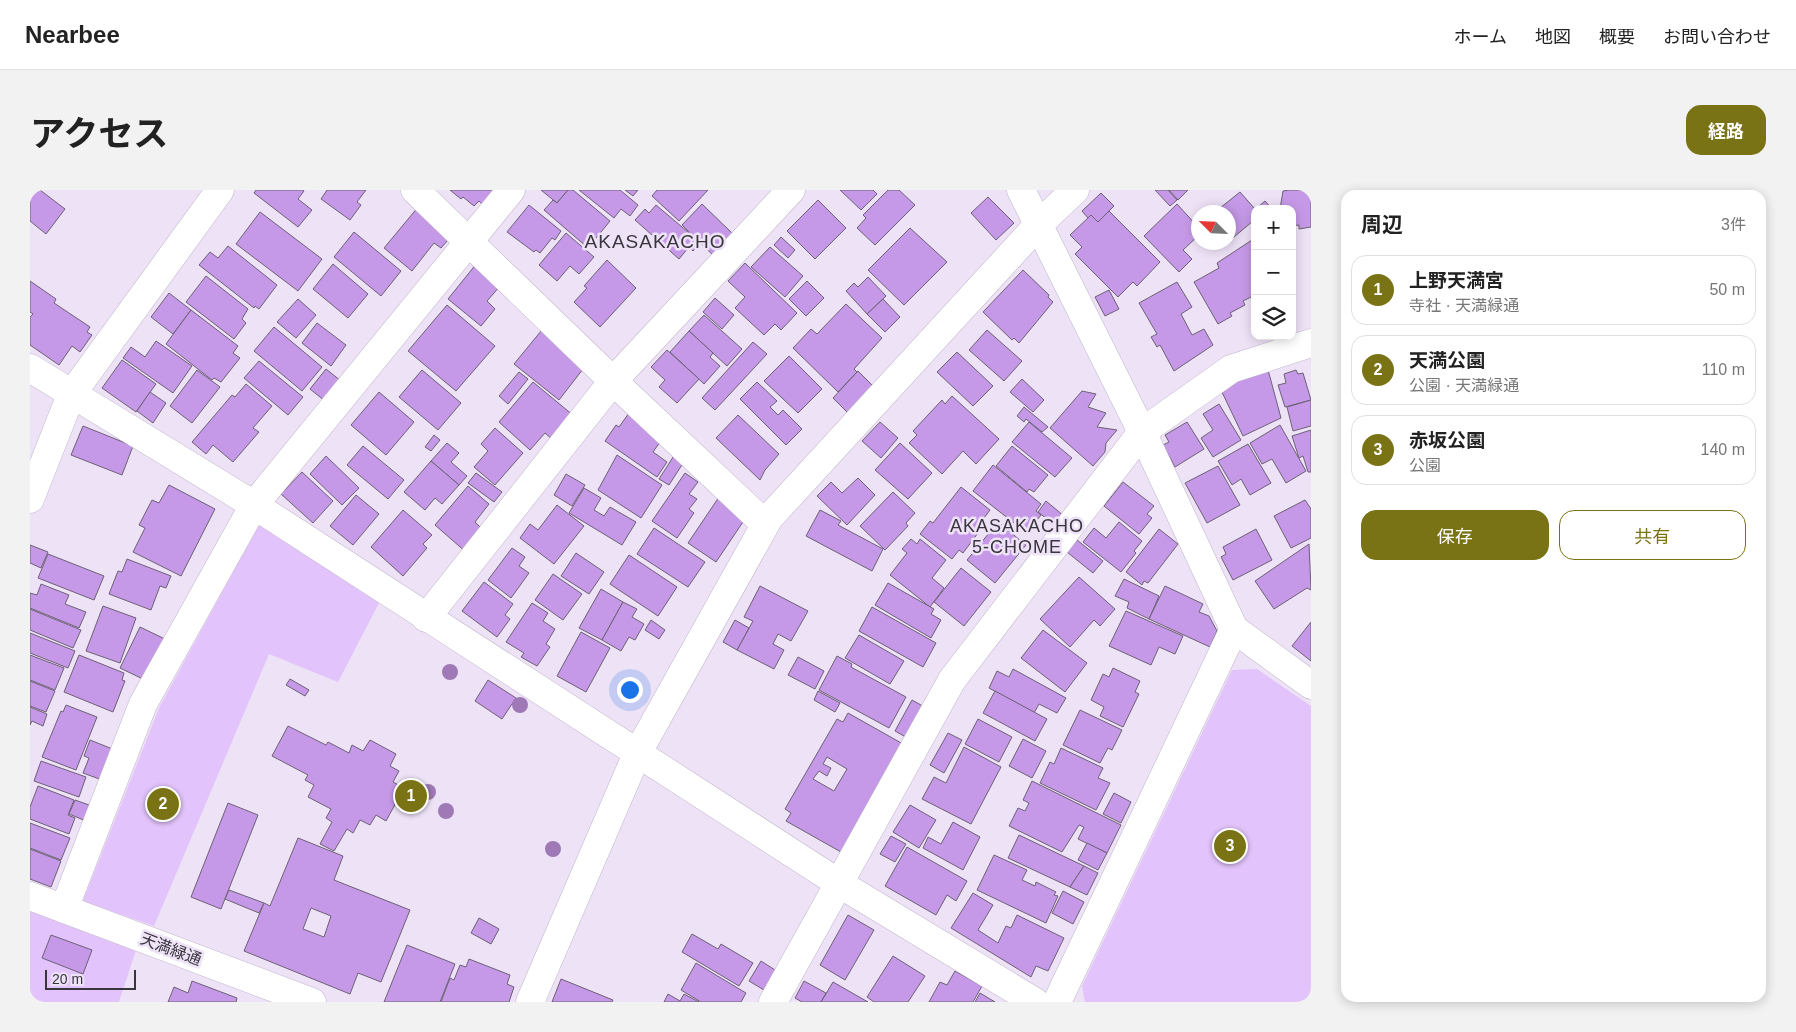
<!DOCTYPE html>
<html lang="ja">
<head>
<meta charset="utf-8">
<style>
  body { margin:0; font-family:Helvetica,"Noto Sans JP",sans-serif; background:#f2f2f2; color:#222 }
  .controls { position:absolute; right:15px; top:15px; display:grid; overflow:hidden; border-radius:10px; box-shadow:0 2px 12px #0003 }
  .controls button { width:45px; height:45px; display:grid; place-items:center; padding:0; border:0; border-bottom:1px solid #e0e0e0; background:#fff; color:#222; font:25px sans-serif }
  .compass { position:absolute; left:1161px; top:15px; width:45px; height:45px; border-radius:50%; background:#fff; box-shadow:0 2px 12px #0003; rotate:294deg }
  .scale { position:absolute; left:15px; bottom:12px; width:91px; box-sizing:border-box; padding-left:5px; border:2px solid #39353d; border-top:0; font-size:14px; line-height:18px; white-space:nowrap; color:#39353d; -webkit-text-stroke:4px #eee2f7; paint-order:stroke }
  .you { position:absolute; left:599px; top:499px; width:18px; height:18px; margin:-12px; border:4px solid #fff; border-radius:50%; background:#1a73e8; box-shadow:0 0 0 8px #1a73e833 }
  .badge { display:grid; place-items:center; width:32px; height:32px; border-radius:50%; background:#7a7315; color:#fff; font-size:16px; font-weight:700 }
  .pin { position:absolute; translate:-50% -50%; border:2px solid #fff; box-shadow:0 1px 5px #0006 }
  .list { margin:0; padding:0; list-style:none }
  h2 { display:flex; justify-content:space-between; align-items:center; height:65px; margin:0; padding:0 20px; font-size:21px }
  h2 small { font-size:16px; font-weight:400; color:#767676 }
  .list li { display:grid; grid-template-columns:32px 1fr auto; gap:15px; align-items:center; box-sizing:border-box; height:70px; margin:0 10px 10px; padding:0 10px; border:1px solid #e0e0e0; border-radius:15px }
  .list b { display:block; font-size:19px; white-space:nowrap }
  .list p { margin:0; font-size:16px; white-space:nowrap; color:#767676 }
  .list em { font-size:16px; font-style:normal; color:#767676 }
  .actions { display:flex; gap:10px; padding:15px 20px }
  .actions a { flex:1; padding:11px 0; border:1px solid #7a7315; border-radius:15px; text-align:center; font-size:18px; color:#7a7315 }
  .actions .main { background:#7a7315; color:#fff }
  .icon { flex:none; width:28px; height:28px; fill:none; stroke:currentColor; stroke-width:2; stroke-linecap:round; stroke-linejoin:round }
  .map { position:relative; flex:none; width:1281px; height:812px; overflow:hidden; border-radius:15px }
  header { display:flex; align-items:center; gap:30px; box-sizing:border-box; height:70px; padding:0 25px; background:#fff; border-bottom:1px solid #e0e0e0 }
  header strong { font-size:24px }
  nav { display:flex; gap:28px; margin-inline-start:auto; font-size:18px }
  .intro { display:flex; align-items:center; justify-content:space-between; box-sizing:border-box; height:120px; padding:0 30px }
  h1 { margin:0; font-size:35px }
  .button { padding:12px 22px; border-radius:15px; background:#7a7315; color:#fff; font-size:18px; font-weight:700 }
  main { display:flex; gap:30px; padding:0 30px }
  aside { flex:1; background:#fff; border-radius:15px; box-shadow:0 2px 12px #0003 }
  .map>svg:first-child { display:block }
</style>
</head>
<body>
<header>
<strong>Nearbee</strong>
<nav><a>ホーム</a><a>地図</a><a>概要</a><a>お問い合わせ</a></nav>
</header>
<div class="intro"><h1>アクセス</h1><a class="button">経路</a></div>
<main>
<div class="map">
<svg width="1281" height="812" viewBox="0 0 1281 812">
  <rect width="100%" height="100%" fill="#eee2f7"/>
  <!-- green -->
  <g fill="#e2c3fb">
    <polygon points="230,333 349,413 308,492 239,464 124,736 53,711 129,518"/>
    <polygon points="1227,479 1281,516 1281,812 1055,812 1052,796 1202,480"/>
    <polygon points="0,721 106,760 89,812 0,812"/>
  </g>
  <!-- building -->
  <g fill="#c699e8" stroke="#6c6174" fill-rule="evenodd">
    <polygon points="0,0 10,0 35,19 16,44 0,31"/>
    <polygon points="226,0 272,0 274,1 268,9 282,20 268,37 224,3"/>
    <polygon points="297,0 336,0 327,12 331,15 320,30 291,9"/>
    <polygon points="420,0 466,0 453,15 449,11 444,16 433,7 431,9"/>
    <polygon points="511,0 538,0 527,13"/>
    <polygon points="538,0 543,0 580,31 558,58 514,20 523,10 527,13"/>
    <polygon points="549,0 590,0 608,15 600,26 591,19 584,28"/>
    <polygon points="595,0 608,0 603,6"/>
    <polygon points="627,0 678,0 649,31 622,6"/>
    <polygon points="810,0 843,0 847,4 831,20"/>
    <polygon points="858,0 869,0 885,15 845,55 827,38 836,28 833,25"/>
    <polygon points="1125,0 1138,0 1147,10 1140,16"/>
    <polygon points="1139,0 1158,0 1148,10"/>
    <polygon points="1259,0 1281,0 1281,37 1269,39 1269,35 1262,36 1262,19 1250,19 1253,1"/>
    <polygon points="1210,2 1225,19 1225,34 1223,31 1198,52 1198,22 1176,22 1181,18 1185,22"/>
    <polygon points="1071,3 1084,16 1068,32 1061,25 1058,28 1052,21"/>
    <polygon points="958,7 984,33 966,50 941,23"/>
    <polygon points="788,10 816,38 785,69 757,41"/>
    <polygon points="1235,11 1242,19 1229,19 1228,17"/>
    <polygon points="672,14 703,44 688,70 652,35"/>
    <polygon points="1147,14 1168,37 1168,46 1153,60 1162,69 1149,82 1114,46"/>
    <polygon points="499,15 531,41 525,50 522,48 510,63 506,60 504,62 477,42"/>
    <polygon points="626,15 671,53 663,61 659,57 649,69 605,30 615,19 619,23"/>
    <polygon points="389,16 423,44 411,58 404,53 382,81 354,58"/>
    <polygon points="1079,21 1130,72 1107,96 1103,92 1088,107 1045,64 1052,57 1040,45 1061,25 1068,32"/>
    <polygon points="230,22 292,69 268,101 206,54"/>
    <polygon points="880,38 917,72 874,115 838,80"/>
    <polygon points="324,42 371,81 351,106 304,67"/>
    <polygon points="536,43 564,67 549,84 540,76 527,91 509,75"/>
    <polygon points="751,47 765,60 758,68 744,55"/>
    <polygon points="1225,48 1225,105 1213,111 1215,115 1200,123 1202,126 1188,134 1164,92 1189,78 1187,73"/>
    <polygon points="198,56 247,95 229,119 225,116 224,118 169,75 180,62 188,68"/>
    <polygon points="740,57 773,86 755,107 721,77"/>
    <polygon points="577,70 606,98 570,137 544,112 557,98 554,96"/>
    <polygon points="447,73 471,95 457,111 465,119 451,136 418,109"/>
    <polygon points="715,73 767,123 751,140 745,134 734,145 705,118 715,107 698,91"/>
    <polygon points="303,74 338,104 318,128 283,99"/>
    <polygon points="993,80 1019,105 1018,107 1023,112 989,153 984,148 982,150 953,122"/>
    <polygon points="176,86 218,119 212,129 216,133 204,149 156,112"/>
    <polygon points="838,87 856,106 837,124 816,101 824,93 828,97"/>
    <polygon points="0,91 26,109 24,113 60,137 57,142 62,145 50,162 42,156 29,175 0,155 0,127 3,124 0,122"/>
    <polygon points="777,91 794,108 776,126 759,109"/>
    <polygon points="1147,92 1162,117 1151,124 1162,145 1174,139 1183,155 1144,181 1130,155 1127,157 1121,147 1127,144 1109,113"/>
    <polygon points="1079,100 1089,119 1075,126 1065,107"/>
    <polygon points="139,103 161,120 143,144 121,127"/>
    <polygon points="685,108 704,125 692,139 673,122"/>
    <polygon points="268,109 286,125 266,148 247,132"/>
    <polygon points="853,109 870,127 855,142 837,124"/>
    <polygon points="816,114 852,148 824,179 827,182 808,202 763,158 781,139 787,144"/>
    <polygon points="417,115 465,156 426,201 378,161"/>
    <polygon points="161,120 208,156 203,163 210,168 191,192 184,188 182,190 136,154"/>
    <polygon points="674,125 712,159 697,176 659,141"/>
    <polygon points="287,133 316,155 301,176 272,153"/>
    <polygon points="516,135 560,170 529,210 484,174"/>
    <polygon points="244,137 292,177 272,201 224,161"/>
    <polygon points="957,140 992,171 974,191 939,160"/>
    <polygon points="659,141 683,163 680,167 690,176 674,194 640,162"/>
    <polygon points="126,151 162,176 143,203 93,168 101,157 115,167"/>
    <polygon points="723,152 737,164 685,220 672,208"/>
    <polygon points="637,160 669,189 647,213 629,197 635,190 621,177"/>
    <polygon points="927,162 963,196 943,216 907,182"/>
    <polygon points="759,166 792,199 768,223 734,191"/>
    <polygon points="92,170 126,194 106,222 72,198"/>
    <polygon points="229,171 273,207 258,225 214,188"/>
    <polygon points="1237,176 1251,228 1213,246 1190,198"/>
    <polygon points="296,179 311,191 295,211 280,199"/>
    <polygon points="167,180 190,197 162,233 140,216"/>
    <polygon points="392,180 431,213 408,240 369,207"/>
    <polygon points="1266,180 1268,184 1273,183 1281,210 1255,217 1248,195 1256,193 1254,184"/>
    <polygon points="828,181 843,196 818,223 803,208"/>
    <polygon points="489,182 498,189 478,214 469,206"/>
    <polygon points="992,189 1014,210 1003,222 980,202"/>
    <polygon points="503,192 544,226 523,250 515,243 500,260 469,232"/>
    <polygon points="727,192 747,211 740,217 748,225 753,220 772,239 756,255 710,209"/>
    <polygon points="216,194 242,216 223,238 229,242 203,272 183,255 176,264 162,252 202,205 205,207"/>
    <polygon points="1052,201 1066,204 1058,217 1076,223 1067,237 1087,240 1076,253 1075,262 1063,276 1020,238"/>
    <polygon points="120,202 136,213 123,233 107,221"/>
    <polygon points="349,202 384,232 356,265 321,235"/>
    <polygon points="922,206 969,249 946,274 933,261 912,284 879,253 887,245 883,241 912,210 915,214"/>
    <polygon points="1281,210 1281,236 1263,241 1257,217"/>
    <polygon points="1189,214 1211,250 1183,267 1171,248 1183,240 1173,224"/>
    <polygon points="994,217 1018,237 1012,242 996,229 994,232 987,226"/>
    <polygon points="599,223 630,252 623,262 637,272 627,287 575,251 586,235 589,237"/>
    <polygon points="708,225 749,264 735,280 730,290 686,248"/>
    <polygon points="850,232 868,248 851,268 832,251"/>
    <polygon points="999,232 1042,268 1025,287 982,252"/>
    <polygon points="1157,232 1174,259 1145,277 1133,255 1139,252 1135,245"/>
    <polygon points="1250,235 1276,281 1256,293 1242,269 1232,274 1220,253"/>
    <polygon points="53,236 103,256 92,285 41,265"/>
    <polygon points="465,238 493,263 465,295 444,277 458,261 451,254"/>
    <polygon points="1281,240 1281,282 1278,282 1273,266 1269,268 1262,246"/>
    <polygon points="404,245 410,250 401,261 395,257"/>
    <polygon points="417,253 429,263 421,272 437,286 429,295 401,271"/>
    <polygon points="870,253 902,283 878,309 845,280"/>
    <polygon points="1218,254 1241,293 1220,305 1211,289 1202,295 1188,271"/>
    <polygon points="333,256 374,290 358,309 317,275"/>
    <polygon points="982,256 1018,285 1004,302 999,299 997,302 966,276"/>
    <polygon points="647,261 657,267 639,295 629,289"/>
    <polygon points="587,265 632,295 611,328 568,300"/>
    <polygon points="296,266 329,298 312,315 280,284"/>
    <polygon points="401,271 429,295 412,314 405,308 395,320 374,302"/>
    <polygon points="963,275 1011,314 1006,321 1011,325 997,343 943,301"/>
    <polygon points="1188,276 1210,315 1177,333 1155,293"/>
    <polygon points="272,282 303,311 283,333 251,304"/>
    <polygon points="446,283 472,302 464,312 438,293"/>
    <polygon points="655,283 668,292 659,304 667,309 659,319 664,323 647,348 622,331"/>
    <polygon points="536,284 555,295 542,316 524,305"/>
    <polygon points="828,288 845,305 817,335 787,306 801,292 812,303"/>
    <polygon points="1093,292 1124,316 1117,324 1122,328 1109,344 1074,316"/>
    <polygon points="139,295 185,319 151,386 103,362 115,338 109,335 122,310 129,313"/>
    <polygon points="438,296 459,314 445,332 452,339 437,363 405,335"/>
    <polygon points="931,297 960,320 948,336 951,339 933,363 929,360 922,369 890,344 900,331 903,333"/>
    <polygon points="554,298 571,308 564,320 574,326 580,317 606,332 592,355 539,323"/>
    <polygon points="863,302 885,323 876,333 878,336 855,360 830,336"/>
    <polygon points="326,305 349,324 323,355 300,336"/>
    <polygon points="689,307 717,326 686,372 658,353"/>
    <polygon points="1275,310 1281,319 1281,348 1261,358 1244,326"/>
    <polygon points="1016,311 1034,326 1026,336 1008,322"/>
    <polygon points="527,315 554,336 524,374 490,348 500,334 508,340"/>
    <polygon points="373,320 402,345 393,354 397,358 373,386 341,357"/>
    <polygon points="790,320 811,331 808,335 853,359 842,381 776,346"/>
    <polygon points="968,332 996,355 965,393 937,370"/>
    <polygon points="1089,332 1112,351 1104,361 1106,363 1091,382 1053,352 1064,338 1076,348"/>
    <polygon points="624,338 675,372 658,397 607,364"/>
    <polygon points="1129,339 1148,354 1118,393 1114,391 1112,395 1096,382"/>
    <polygon points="1226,339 1242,370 1203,390 1191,367 1196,364 1193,357"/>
    <polygon points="881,349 887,354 890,349 916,370 902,388 914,398 900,417 860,385 877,363 872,359"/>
    <polygon points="1047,350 1073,371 1063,383 1037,362"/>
    <polygon points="1279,354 1281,400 1277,398 1244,419 1225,391"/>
    <polygon points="0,355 18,362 11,378 0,373"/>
    <polygon points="482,358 495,367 489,376 499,383 481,408 458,390"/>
    <polygon points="546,363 574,382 559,404 531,386"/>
    <polygon points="18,364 74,386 64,410 8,388"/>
    <polygon points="599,365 647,397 628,426 580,394"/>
    <polygon points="97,369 141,386 136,398 130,396 121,420 79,404 88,381 92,382"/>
    <polygon points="931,378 961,402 934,436 904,412"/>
    <polygon points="523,384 552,404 533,430 505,410"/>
    <polygon points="1049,387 1085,419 1070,436 1064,430 1040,457 1010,429"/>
    <polygon points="1094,389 1129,406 1119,429 1097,418 1099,412 1085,406"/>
    <polygon points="454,392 483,414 475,425 480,429 467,447 432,421"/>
    <polygon points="858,393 904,419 901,424 911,430 901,448 845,415"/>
    <polygon points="11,394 39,405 35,414 56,422 49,438 0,418 0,403 7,405"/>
    <polygon points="730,396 778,421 761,451 748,444 743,454 754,460 744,479 707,460 723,431 714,427"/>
    <polygon points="1135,396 1173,414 1169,422 1179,426 1187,441 1180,457 1119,429"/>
    <polygon points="571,399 593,412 572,450 549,438"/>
    <polygon points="593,412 607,419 602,427 614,434 605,450 599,447 591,461 572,450"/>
    <polygon points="502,413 518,423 513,431 525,439 516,454 520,457 507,476 491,467 494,463 476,452"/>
    <polygon points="73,416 106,428 90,473 56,461"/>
    <polygon points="842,417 906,453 893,477 829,441"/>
    <polygon points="0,419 51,440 43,458 0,440"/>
    <polygon points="1096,421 1153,446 1145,464 1129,457 1121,475 1079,456"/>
    <polygon points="621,430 635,440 629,449 615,440"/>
    <polygon points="705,430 719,438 707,460 693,452"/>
    <polygon points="1281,432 1281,471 1262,456"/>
    <polygon points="110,437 139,451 119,492 90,478"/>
    <polygon points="1013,440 1057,473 1035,502 991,468"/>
    <polygon points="551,442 580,458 556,502 527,486"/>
    <polygon points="0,443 45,461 38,478 0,463"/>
    <polygon points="829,445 874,471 860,494 815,468"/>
    <polygon points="0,465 34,478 25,500 0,490"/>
    <polygon points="49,465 94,483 92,490 95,491 83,522 34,502"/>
    <polygon points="807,466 822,474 821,477 876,507 859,538 789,500"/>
    <polygon points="768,467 794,481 785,499 758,485"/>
    <polygon points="1083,478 1110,491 1105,502 1109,504 1093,537 1070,526 1074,517 1061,510 1073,484 1079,487"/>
    <polygon points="983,479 1036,508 1027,523 1009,514 1004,523 959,498 967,481 979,487"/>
    <polygon points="260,489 279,500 275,506 256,495"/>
    <polygon points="458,490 486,508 472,529 445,511"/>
    <polygon points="0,491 25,501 16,522 0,516"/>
    <polygon points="788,501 810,513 805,522 784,510"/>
    <polygon points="965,501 1017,529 1005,551 953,523"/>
    <polygon points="882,510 898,519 881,550 865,541"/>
    <polygon points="36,515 67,527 46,580 12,567 31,521 33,522"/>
    <polygon points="0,517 17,524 13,536 2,531 0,535"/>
    <polygon points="1050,520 1092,540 1082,560 1078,558 1070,573 1033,555"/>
    <path d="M 818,523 L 873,554 L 811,662 L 756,631 L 761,623 L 755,619 L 807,529 L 813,532 ZM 797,567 L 817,579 L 804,601 L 783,589 L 789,581 L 797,586 L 801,578 L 793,574 Z"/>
    <polygon points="948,529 982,547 969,572 935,554"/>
    <polygon points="258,536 296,555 298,552 319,563 322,555 333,561 340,550 366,564 360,576 369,581 363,592 374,598 356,631 346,625 340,635 330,630 323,643 317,639 304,661 290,654 302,632 296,628 301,619 278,607 284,595 275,590 278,585 242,566"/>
    <polygon points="918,543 932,550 914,583 900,575"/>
    <polygon points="993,549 1016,561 1002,588 979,576"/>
    <polygon points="60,550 85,560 72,590 53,583 59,568 54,566"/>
    <polygon points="934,557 971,577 941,634 892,609 904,587 916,593"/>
    <polygon points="1031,558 1073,578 1068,588 1080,593 1066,620 1010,593 1020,572 1024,574"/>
    <polygon points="11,571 56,587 49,607 4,591"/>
    <polygon points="1002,591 1091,635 1077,663 1048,649 1054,637 1049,635 1032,662 979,636 988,618 995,621 999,613 993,610"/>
    <polygon points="8,596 44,610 38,625 45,628 39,644 0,629 0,617"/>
    <polygon points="1084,603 1101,612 1091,633 1073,624"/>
    <polygon points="45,610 62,616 56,631 39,624"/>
    <polygon points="198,613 228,625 191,719 161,707"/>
    <polygon points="880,615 906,630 889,658 863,642"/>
    <polygon points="923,632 950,647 933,680 893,658 898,647 911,654"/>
    <polygon points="0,633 40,648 31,670 0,658"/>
    <polygon points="989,645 1054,676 1040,697 978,668"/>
    <polygon points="861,646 876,654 865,672 850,664"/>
    <path d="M 268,648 L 313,666 L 304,690 L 380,720 L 351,792 L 328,783 L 320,804 L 214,761 L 234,713 L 240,716 ZM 281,718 L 301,726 L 294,747 L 273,739 Z"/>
    <polygon points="1057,653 1077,663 1068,680 1048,670"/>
    <polygon points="877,657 937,691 926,711 917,705 906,725 855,696"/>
    <polygon points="0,659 31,671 21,697 0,689"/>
    <polygon points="964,665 997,680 992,690 1005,696 1006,692 1026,702 1024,705 1028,706 1016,733 947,700"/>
    <polygon points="1054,676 1068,683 1057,705 1040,697"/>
    <polygon points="199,700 234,713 229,723 195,709"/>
    <polygon points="1033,701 1054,712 1043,734 1022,723"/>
    <polygon points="943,703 963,715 948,740 968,753 976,736 981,738 987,725 1034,748 1018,781 1006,776 1001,787 921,738"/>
    <polygon points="818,725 844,740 815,790 790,775"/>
    <polygon points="449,728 469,739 461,754 441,743"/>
    <polygon points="662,744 688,759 691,754 723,773 709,796 652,762"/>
    <polygon points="21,745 62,760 53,784 12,768"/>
    <polygon points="377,755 425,774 410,812 354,812"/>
    <polygon points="863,766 895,786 878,812 844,812 837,807"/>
    <polygon points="439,769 480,785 477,794 484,797 479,812 411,812 420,788 424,790 430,775 436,777"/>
    <polygon points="731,771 745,780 734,800 719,791"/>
    <polygon points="666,773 716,803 711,812 671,812 651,800"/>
    <polygon points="925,781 952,796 943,812 899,812 910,792 917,795"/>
    <polygon points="531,789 583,810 582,812 522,812"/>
    <polygon points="162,791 207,808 206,812 138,812 144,797 158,803"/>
    <polygon points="774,791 796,803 791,812 772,812 765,808"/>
    <polygon points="803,792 838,812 791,812"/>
    <polygon points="950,803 965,812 945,812"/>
    <polygon points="638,804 650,811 654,804 669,812 634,812"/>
  </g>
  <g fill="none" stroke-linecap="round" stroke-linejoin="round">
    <defs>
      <g id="minor">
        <polyline points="385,0 583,191 735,334"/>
        <polyline points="991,0 1112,242 1204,439 1027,812"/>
        <polyline points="0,178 224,315 810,694 1005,812"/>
        <polyline points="0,309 41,205 190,0"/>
        <polyline points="396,428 583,191 761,0"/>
        <polyline points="1204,439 1281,495"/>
        <polyline points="0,706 282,812"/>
        <polyline points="34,719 113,514 224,315 481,0"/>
        <polyline points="500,812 607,564 739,328 1008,35 1045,0"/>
        <polyline points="743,812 922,490 1112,242 1201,179 1281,153"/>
      </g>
    </defs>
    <!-- minor casing -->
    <use href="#minor" stroke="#c0b4c9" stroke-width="29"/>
    <!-- minor -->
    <use href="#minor" stroke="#fff" stroke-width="28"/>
  </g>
  <!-- trees -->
  <g fill="#9e79b5">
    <circle cx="420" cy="482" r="8"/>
    <circle cx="490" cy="515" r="8"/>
    <circle cx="398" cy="602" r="8"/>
    <circle cx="416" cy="621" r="8"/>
    <circle cx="523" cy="659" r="8"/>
  </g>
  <g text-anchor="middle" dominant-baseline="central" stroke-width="5" stroke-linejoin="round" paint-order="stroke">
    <!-- street labels -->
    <g font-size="16" fill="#39353d" stroke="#eee2f7">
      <text transform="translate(141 759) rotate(21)">天満緑通</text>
    </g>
    <!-- neighbourhood labels -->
    <g font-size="18" letter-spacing="1" fill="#39353d" stroke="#eee2f7">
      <text x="987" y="336">AKASAKACHO<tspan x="987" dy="21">5-CHOME</tspan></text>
    </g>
    <!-- quarter labels -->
    <g font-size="19" letter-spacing="1" fill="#39353d" stroke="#eee2f7">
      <text x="625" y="51">AKASAKACHO</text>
    </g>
  </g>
</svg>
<div class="controls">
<button>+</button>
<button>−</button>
<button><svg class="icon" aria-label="layers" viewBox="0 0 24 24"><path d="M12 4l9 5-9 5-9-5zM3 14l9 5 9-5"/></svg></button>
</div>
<svg class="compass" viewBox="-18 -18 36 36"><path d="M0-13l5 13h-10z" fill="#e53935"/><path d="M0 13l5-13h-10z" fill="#767676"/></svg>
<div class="scale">20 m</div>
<div class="you"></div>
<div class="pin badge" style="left:381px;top:606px">1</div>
<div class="pin badge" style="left:133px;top:614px">2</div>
<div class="pin badge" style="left:1200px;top:656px">3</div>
</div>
<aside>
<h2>周辺<small>3件</small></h2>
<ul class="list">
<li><span class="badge">1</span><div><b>上野天満宮</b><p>寺社 · 天満緑通</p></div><em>50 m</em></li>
<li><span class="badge">2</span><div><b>天満公園</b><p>公園 · 天満緑通</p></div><em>110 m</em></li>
<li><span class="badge">3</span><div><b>赤坂公園</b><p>公園</p></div><em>140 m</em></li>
</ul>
<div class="actions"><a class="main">保存</a><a>共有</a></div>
</aside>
</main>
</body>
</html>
